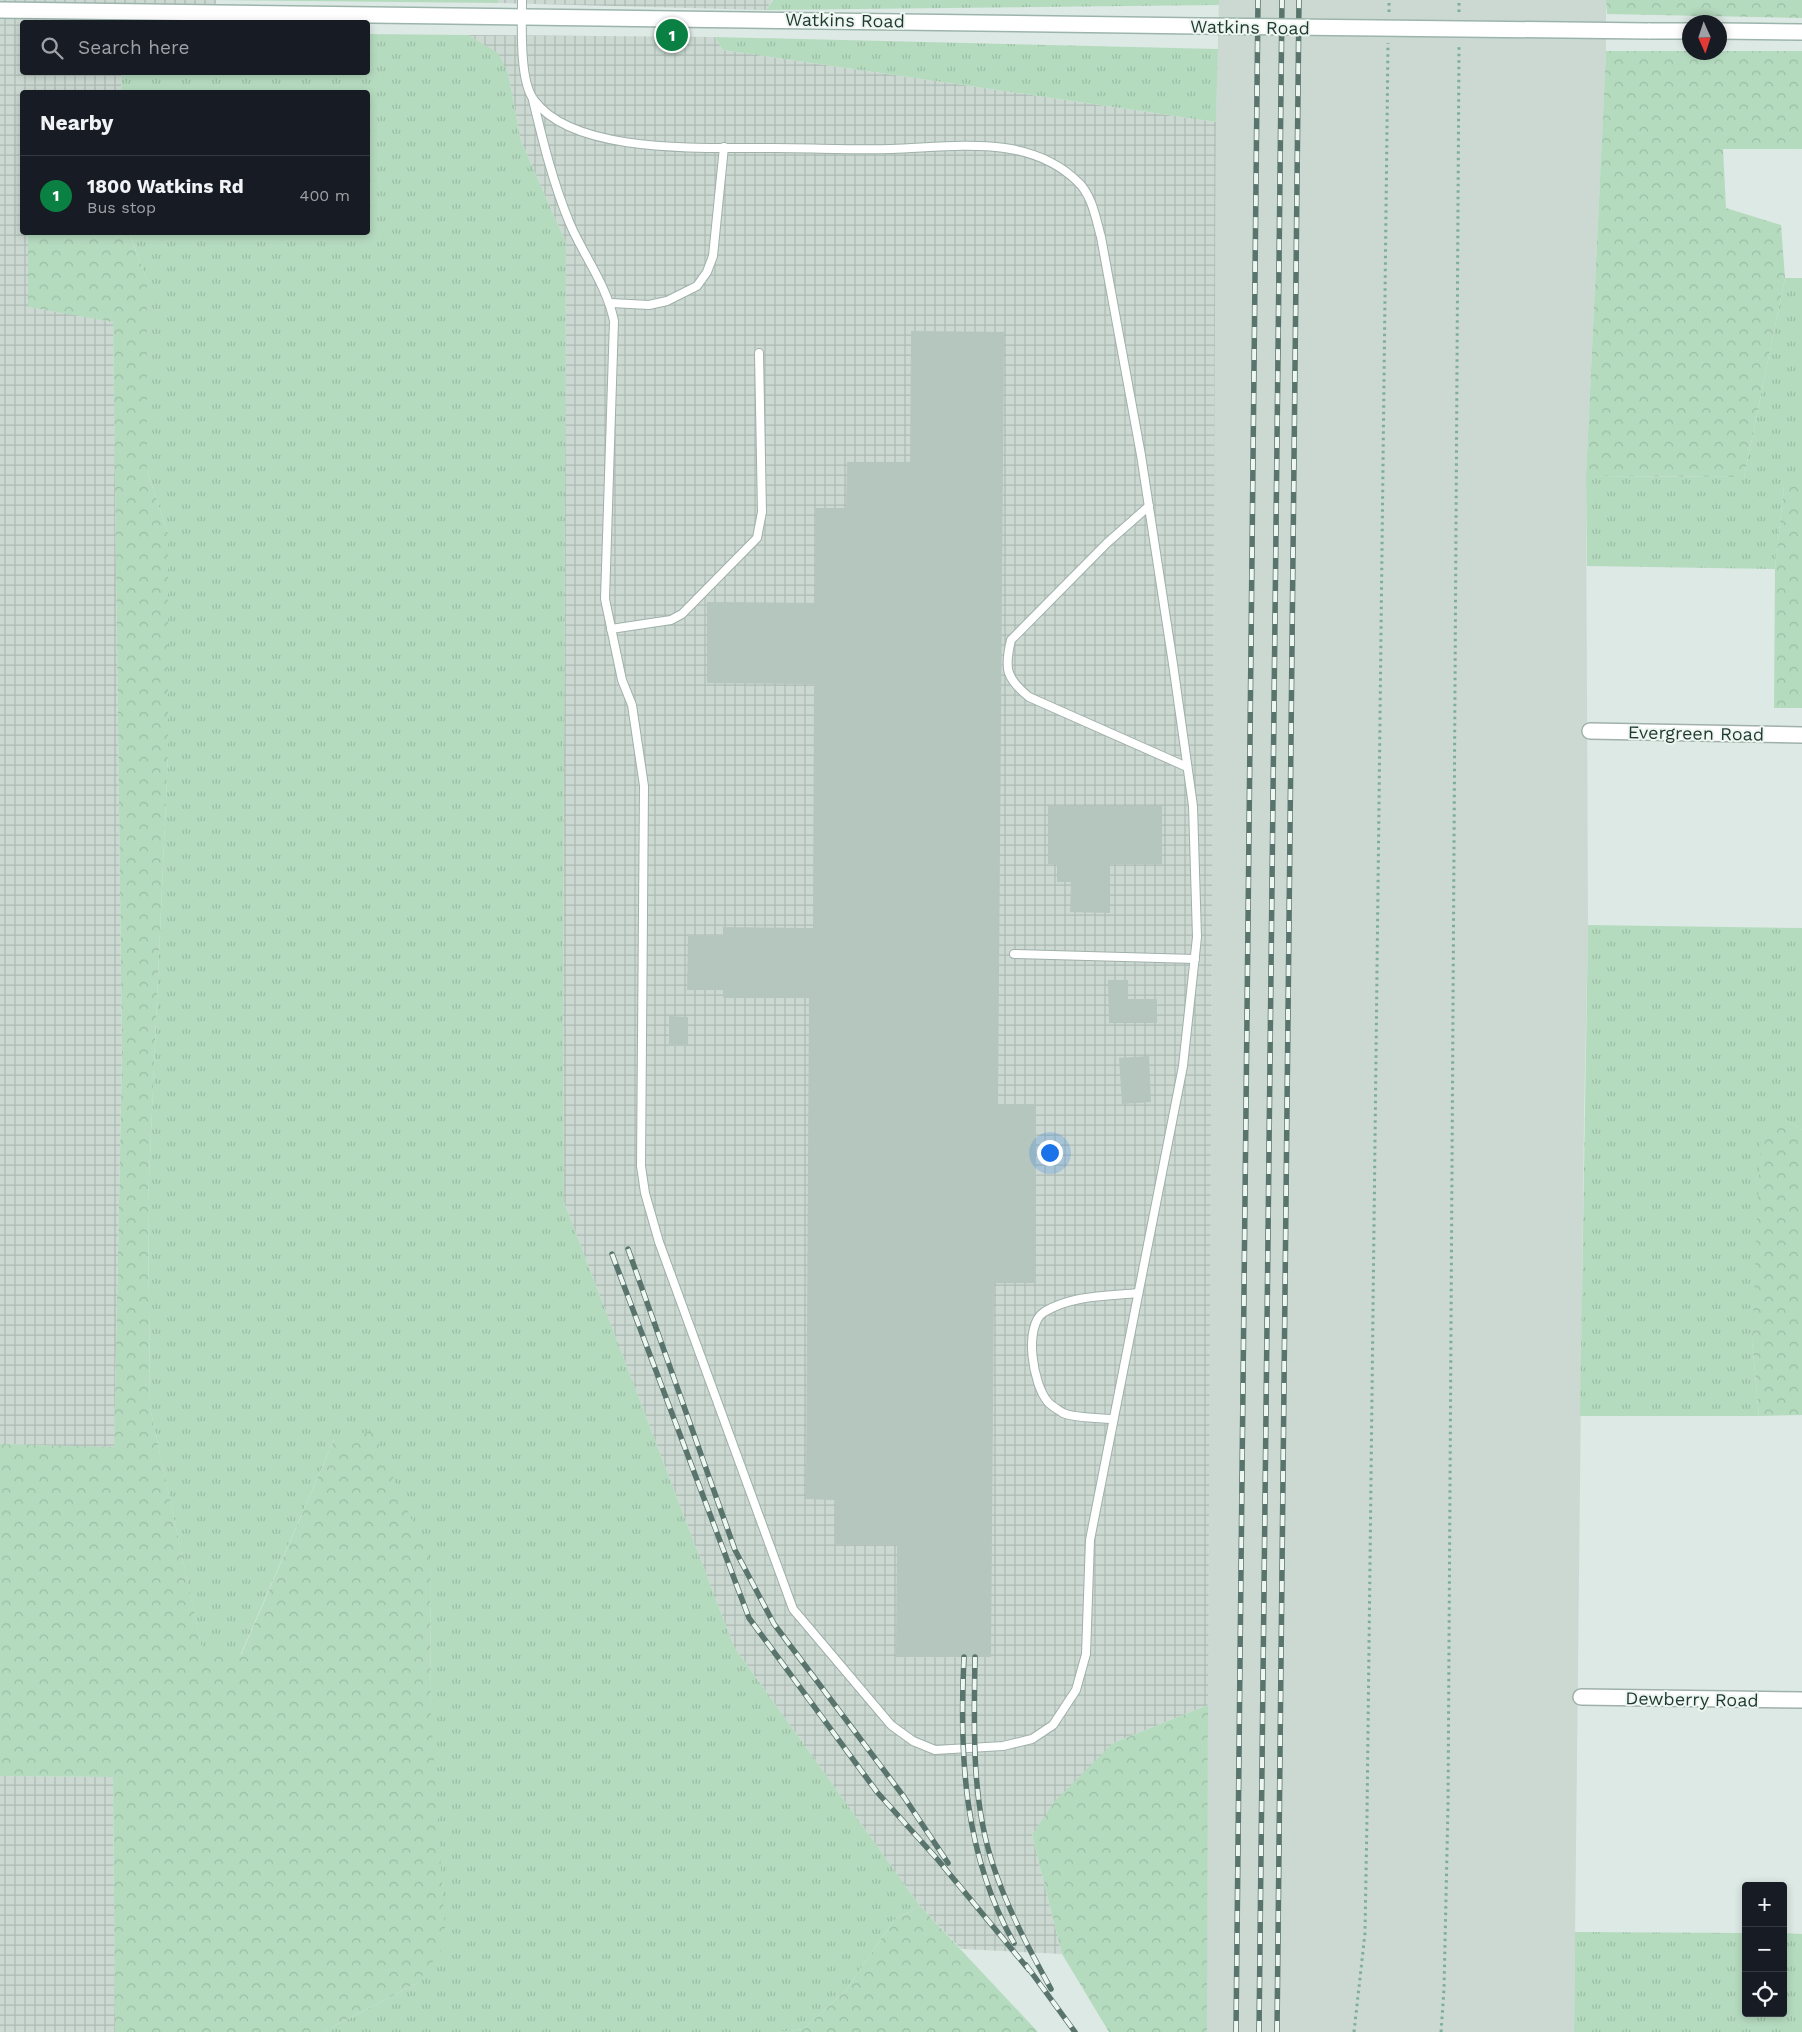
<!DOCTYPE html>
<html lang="en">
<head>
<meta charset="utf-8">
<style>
  body { margin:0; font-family:"Work Sans",sans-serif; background:#242831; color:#f1f3f6 }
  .controls { position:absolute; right:15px; bottom:15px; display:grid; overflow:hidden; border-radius:5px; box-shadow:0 2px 8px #0003 }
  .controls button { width:45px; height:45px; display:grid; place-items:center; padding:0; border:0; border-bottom:1px solid #363941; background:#171b24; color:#f1f3f6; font:25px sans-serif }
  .compass { position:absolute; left:1682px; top:15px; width:45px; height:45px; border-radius:50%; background:#171b24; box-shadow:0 2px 8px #0003; rotate:177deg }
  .you { position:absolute; left:1049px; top:1152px; width:18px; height:18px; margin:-12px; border:4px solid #fff; border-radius:50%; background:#1a73e8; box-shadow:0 0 0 8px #1a73e833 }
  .badge { display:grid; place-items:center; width:32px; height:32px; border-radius:50%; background:#0b8043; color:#fff; font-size:16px; font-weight:700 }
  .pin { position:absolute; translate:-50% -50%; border:2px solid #fff; box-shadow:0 1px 5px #0006 }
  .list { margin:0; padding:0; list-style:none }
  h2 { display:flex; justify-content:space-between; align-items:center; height:65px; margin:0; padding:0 20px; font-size:21px }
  h2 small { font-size:16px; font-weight:400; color:#9ea1a6 }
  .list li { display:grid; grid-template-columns:32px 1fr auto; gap:15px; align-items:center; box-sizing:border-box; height:80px; padding:0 20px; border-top:1px solid #363941 }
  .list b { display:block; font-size:19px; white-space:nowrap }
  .list p { margin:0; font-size:16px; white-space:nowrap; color:#9ea1a6 }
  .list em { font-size:16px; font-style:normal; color:#9ea1a6 }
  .icon { flex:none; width:28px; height:28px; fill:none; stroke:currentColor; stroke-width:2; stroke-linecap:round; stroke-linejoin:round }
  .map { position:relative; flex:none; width:1802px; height:2032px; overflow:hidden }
  .search { position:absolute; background:#171b24; box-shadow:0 2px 8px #0003; left:20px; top:20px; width:350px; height:55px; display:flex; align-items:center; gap:12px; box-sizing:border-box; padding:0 18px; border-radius:5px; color:#9ea1a6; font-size:19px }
  .panel { position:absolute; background:#171b24; box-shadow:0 2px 8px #0003; left:20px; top:90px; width:350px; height:145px; border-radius:5px }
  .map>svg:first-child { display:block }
</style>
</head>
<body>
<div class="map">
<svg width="1802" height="2032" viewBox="0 0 1802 2032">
  <defs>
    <pattern id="industrial-grid" width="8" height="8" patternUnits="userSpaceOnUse" patternTransform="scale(1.25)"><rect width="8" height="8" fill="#cbd9d2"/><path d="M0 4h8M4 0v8" fill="none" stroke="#aebbb5"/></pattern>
    <pattern id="grass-tufts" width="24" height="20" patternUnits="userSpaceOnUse" patternTransform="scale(1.25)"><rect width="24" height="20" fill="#b5dbbf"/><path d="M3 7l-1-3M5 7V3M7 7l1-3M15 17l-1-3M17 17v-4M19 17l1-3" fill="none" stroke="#9bbda5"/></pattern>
    <pattern id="forest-crowns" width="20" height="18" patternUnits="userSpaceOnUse" patternTransform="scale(1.25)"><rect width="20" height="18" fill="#b5dbbf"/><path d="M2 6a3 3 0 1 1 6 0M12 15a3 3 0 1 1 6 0" fill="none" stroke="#9bbda5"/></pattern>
  </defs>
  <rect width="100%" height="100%" fill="#dde9e4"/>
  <!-- built -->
  <polygon fill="#cbd9d2" points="1219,0 1606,0 1606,51 1586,476 1588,925 1584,1116 1574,2032 1206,2032 1216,122"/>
  <!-- industrial -->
  <g fill="url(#industrial-grid)">
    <polygon points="0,0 216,0 215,22 22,22 22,72 122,73 121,92 22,92 22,232 28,233 28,307 113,321 122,1054 114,1448 0,1444"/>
    <polygon points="498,0 772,0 766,10 498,3"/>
    <polygon points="468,35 715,37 723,50 1216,122 1208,1705 1113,1743 1032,1835 1062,1954 961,1949 920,1906 734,1647 564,1202 563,1017 566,243 521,141 508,73"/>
    <polygon points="0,1776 113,1777 115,2032 0,2032"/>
  </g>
  <!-- grass -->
  <g fill="url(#grass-tufts)">
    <polygon points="216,0 498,0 498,3"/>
    <polygon points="773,0 1219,0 1219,5 766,10"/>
    <polygon points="368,34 468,35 498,53 508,73 521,141 566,243 563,1017 564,1202 734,1647 920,1906 894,1920 847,1989 804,2029 780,2032 323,2032 417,1983 431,1715 430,1562 334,1440 240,1656 203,1654 150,1407 148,1201 168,754 168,533 147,471 147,280 129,233 368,232 368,92 121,92 122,73 368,72"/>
    <polygon points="715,37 1218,49 1216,122 723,50"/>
    <polygon points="1785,278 1802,278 1802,487 1784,487 1775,569 1587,566 1586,476 1744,477"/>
    <polygon points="1588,925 1802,928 1802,1130 1787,1120 1752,1340 1759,1416 1580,1416"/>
    <polygon points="1575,1932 1746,1933 1746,2013 1783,2013 1783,1933 1802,1934 1802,2032 1574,2032"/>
  </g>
  <!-- forest -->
  <g fill="url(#forest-crowns)">
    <polygon points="1606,0 1802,0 1802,18 1607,14"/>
    <polygon points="1606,51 1802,51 1802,149 1723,149 1726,208 1781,225 1785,278 1744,477 1586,476"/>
    <polygon points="28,233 129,233 147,280 147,471 168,533 168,754 148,1201 150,1407 203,1653 241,1655 334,1440 373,1431 430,1562 431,1715 446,1944 417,1983 323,2032 115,2032 113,1777 0,1776 0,1444 114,1447 122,1054 113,322 28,307"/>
    <polygon points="1784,487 1802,487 1802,708 1774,708 1775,569"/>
    <polygon points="1787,1120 1802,1130 1802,1415 1759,1416 1752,1340 1761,1132"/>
    <polygon points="1208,1705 1207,2032 1109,2032 1062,1954 1032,1835 1054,1802 1113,1743"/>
    <polygon points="920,1906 1038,2032 780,2032 804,2029 847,1989 894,1920"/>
  </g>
  <!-- building -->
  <g fill="#b5c6bf">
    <polygon points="911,331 1004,332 998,1104 1036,1104 1035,1283 994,1283 991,1657 896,1657 897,1545 835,1545 835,1500 806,1499 809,998 723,998 723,990 687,990 688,935 723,935 723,927 813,928 814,684 707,683 707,602 815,603 816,508 846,508 847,462 910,462"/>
    <polygon points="1048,806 1162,806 1162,864 1110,864 1110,913 1070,912 1071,882 1057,882 1057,864 1048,864"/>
    <polygon points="1108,980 1128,980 1128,999 1157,999 1157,1023 1109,1023"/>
    <polygon points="669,1016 688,1017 688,1046 669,1046"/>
    <polygon points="1149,1056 1151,1102 1122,1104 1119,1058"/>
  </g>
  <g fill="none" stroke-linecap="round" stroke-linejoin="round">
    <defs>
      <g id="lane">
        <path d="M 522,0 C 522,24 519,81 534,100 C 575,156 710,147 774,148 C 813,148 852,150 891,149 C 954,147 1028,133 1078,182 C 1092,195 1096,219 1101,237 L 1141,455 L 1173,664 L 1193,806 L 1197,937 L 1183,1066 L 1090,1540 L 1086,1654 L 1076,1690 L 1053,1725 L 1032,1739 L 1003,1746 L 935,1750 L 913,1741 L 891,1725 L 793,1609 L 659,1242 L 645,1193 L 641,1166 L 644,786 L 632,705 L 622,680 L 605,599 L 614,321 C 607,286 584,256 570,224 C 553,183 543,142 533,100"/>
        <polyline points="611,303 649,305 667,301 697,286 707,272 713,256 724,147"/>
        <path d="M 1149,506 L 1107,543 L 1011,640 C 1004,669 1006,678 1029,697 L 1187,767"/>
        <polyline points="611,629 671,620 682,614 757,538 762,512 759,353"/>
        <polyline points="1014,954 1195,959"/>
        <path d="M 1113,1419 C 1100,1418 1074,1418 1063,1413 C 1059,1410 1051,1406 1048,1402 C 1033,1385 1023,1326 1044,1312 C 1072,1295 1107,1296 1138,1293"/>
      </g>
      <g id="street">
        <polyline points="1590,731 1802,735"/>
        <polyline points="1581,1697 1802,1700"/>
      </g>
      <g id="secondary">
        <polyline points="0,10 1199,26"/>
        <polyline points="1648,31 1690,31"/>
        <polyline points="1720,31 1802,32"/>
      </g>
    </defs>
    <!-- lane casing -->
    <use href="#lane" stroke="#a0b0ab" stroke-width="10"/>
    <!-- street casing -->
    <use href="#street" stroke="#a0b0ab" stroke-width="18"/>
    <!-- secondary casing -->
    <use href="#secondary" stroke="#9cb5ac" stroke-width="18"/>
    <!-- path -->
    <g stroke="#7dad9e" stroke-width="3" stroke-dasharray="2.5 4" stroke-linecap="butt">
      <polyline points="1389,12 1389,0"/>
      <polyline points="1459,12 1459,0"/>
      <polyline points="1354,2032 1365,1933 1367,1816 1388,43"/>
      <polyline points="1441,2032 1444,1989 1448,1806 1459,46"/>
    </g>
    <!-- lane -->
    <use href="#lane" stroke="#fff" stroke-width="8"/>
    <!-- street -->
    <use href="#street" stroke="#fff" stroke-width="15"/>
    <!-- secondary -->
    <use href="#secondary" stroke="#fff" stroke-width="15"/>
    <defs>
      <g id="rail">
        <polyline points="628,1249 735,1550 774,1624 904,1797 948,1863"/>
        <polyline points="612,1254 749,1618 877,1792 938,1860 1029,1970"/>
        <path d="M 964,1657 C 959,1756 964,1855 1014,1943"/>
        <path d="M 975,1657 C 974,1726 971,1799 993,1865 C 1007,1908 1029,1949 1051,1989"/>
        <polyline points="1026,1965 1075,2032"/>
        <polyline points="1236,2032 1258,0"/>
        <polyline points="1259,2032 1282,0"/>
        <polyline points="1277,2032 1299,0"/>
      </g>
    </defs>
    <!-- rail casing -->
    <use href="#rail" stroke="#59746d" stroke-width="5.5"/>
    <!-- rail -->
    <use href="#rail" stroke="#edf6f1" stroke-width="4" stroke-dasharray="11" stroke-linecap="butt"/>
    <defs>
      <polyline id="secondary-bridge" points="1199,26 1648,31"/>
    </defs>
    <!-- secondary-bridge casing -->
    <use href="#secondary-bridge" stroke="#9cb5ac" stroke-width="18" stroke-linecap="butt"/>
    <!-- secondary-bridge -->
    <use href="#secondary-bridge" stroke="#fff" stroke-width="15"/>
  </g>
  <g text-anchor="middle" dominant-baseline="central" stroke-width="4" stroke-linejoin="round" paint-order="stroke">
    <!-- street labels -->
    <g font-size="18" fill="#1f3831" stroke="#edf6f1">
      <text transform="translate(845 20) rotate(1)">Watkins Road</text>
      <text transform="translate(1250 27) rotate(1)">Watkins Road</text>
      <text transform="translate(1696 733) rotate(1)">Evergreen Road</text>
      <text transform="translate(1692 1699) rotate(1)">Dewberry Road</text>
    </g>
  </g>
</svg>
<div class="controls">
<button>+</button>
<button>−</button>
<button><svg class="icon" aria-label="locate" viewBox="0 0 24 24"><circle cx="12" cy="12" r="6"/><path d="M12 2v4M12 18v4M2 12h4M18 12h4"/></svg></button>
</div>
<svg class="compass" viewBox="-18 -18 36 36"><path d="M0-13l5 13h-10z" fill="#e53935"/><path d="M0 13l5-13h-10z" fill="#9ea1a6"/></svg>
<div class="you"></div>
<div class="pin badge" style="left:672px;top:35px">1</div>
<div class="search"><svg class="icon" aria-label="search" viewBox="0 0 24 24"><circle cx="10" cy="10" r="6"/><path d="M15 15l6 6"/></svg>Search here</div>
<section class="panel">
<h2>Nearby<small></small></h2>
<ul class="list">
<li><span class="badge">1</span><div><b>1800 Watkins Rd</b><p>Bus stop</p></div><em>400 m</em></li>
</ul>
</section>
</div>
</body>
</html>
